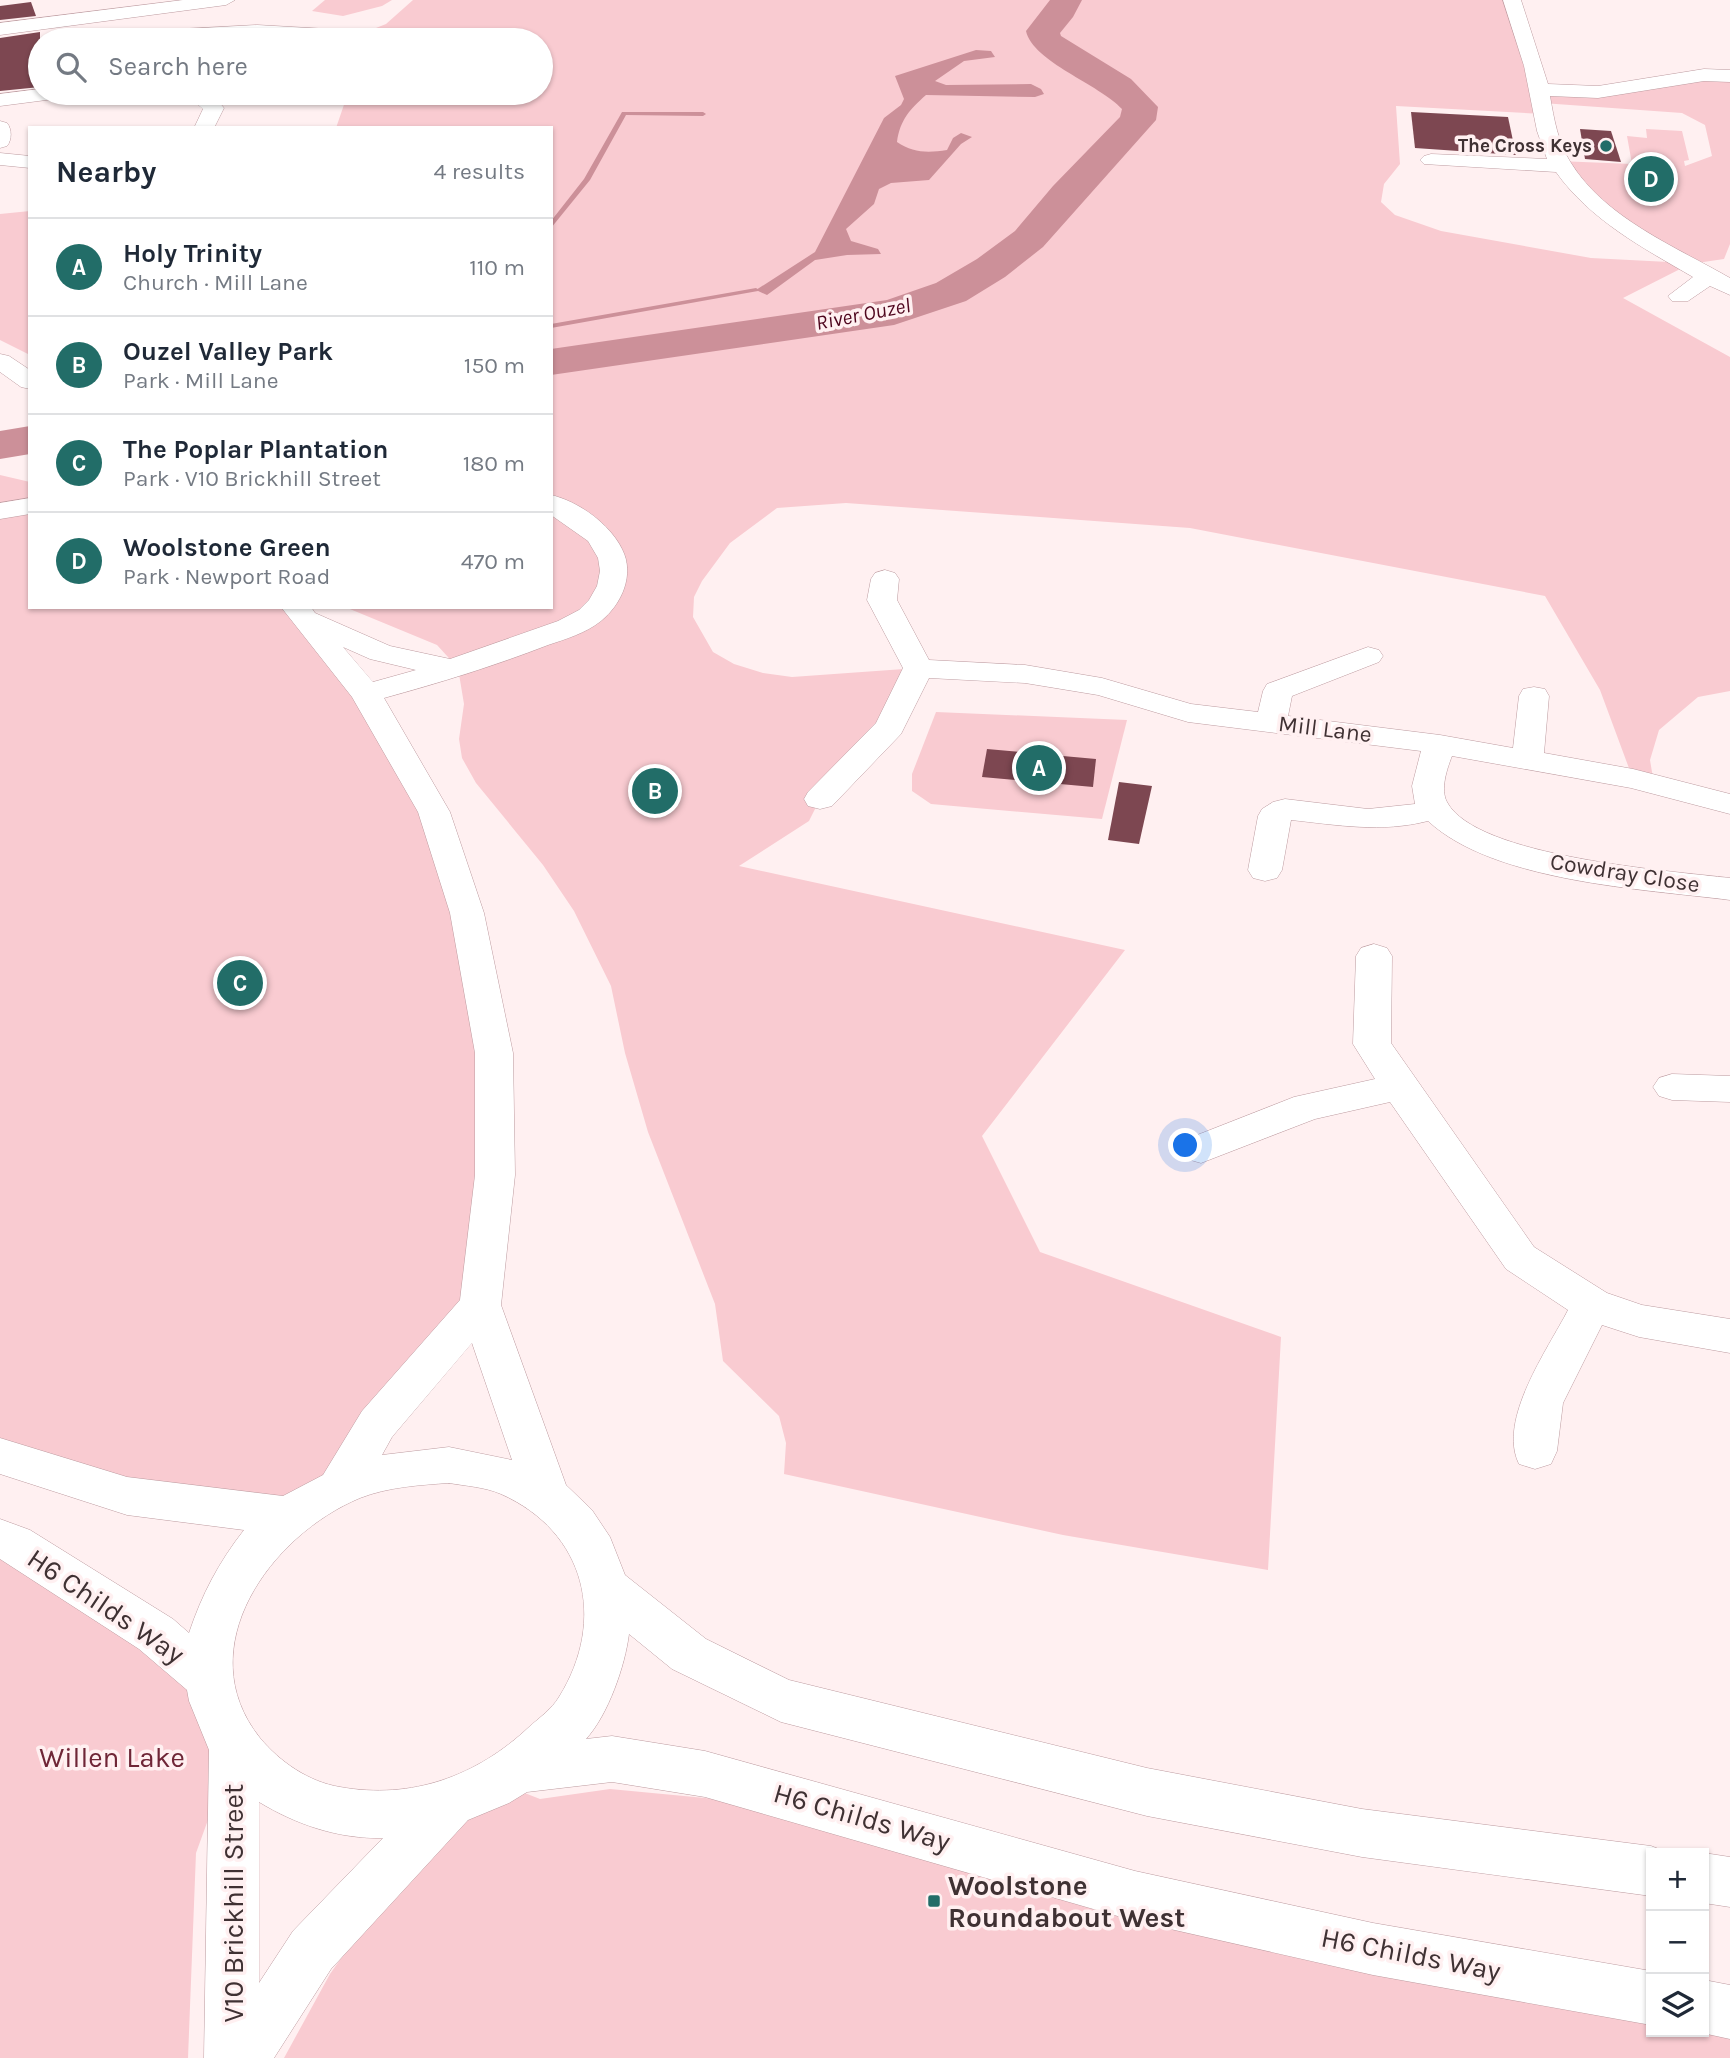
<!DOCTYPE html>
<html lang="en">
<head>
<meta charset="utf-8">
<style>
  body { margin:0; font-family:Karla,sans-serif; background:#f6f6f7; color:#1f2937 }
  .controls { position:absolute; right:21px; bottom:21px; display:grid; overflow:hidden; border-radius:0px; box-shadow:0 2px 5px #0004 }
  .controls button { width:63px; height:63px; display:grid; place-items:center; padding:0; border:0; border-bottom:2px solid #e0e1e3; background:#fff; color:#1f2937; font:35px sans-serif }
  .you { position:absolute; left:1186px; top:1146px; width:24px; height:24px; margin:-18px; border:5px solid #fff; border-radius:50%; background:#1a73e8; box-shadow:0 0 0 10px #1a73e833 }
  .badge { display:grid; place-items:center; width:46px; height:46px; border-radius:50%; background:#226d68; color:#fff; font-size:23px; font-weight:700 }
  .pin { position:absolute; translate:-50% -50%; border:4px solid #fff; box-shadow:0 2px 7px #0006 }
  .list { margin:0; padding:0; list-style:none }
  h2 { display:flex; justify-content:space-between; align-items:center; height:91px; margin:0; padding:0 28px; font-size:30px }
  h2 small { font-size:23px; font-weight:400; color:#747a83 }
  .list li { display:grid; grid-template-columns:46px 1fr auto; gap:21px; align-items:center; box-sizing:border-box; height:98px; padding:0 28px; border-top:2px solid #e0e1e3 }
  .list b { display:block; font-size:26px; white-space:nowrap }
  .list p { margin:0; font-size:23px; white-space:nowrap; color:#747a83 }
  .list em { font-size:23px; font-style:normal; color:#747a83 }
  .icon { flex:none; width:38px; height:38px; fill:none; stroke:currentColor; stroke-width:2; stroke-linecap:round; stroke-linejoin:round }
  .map { position:relative; flex:none; width:1730px; height:2058px; overflow:hidden }
  .search { position:absolute; background:#fff; box-shadow:0 2px 5px #0004; left:28px; top:28px; width:525px; height:77px; display:flex; align-items:center; gap:18px; box-sizing:border-box; padding:0 24px; border-radius:38px; color:#747a83; font-size:26px }
  .panel { position:absolute; background:#fff; box-shadow:0 2px 5px #0004; left:28px; top:126px; width:525px; height:483px; border-radius:0px }
  .map>svg:first-child { display:block }
</style>
</head>
<body>
<div class="map">
<svg width="1730" height="2058" viewBox="0 0 1730 2058">
  <rect width="100%" height="100%" fill="#fff0f1"/>
  <!-- green -->
  <g fill="#f9cbd1" fill-rule="evenodd">
    <polygon points="325,0 392,0 382,6 343,16 312,11"/>
    <path d="M 413,0 L 1512,0 L 1539,90 L 1578,92 L 1730,76 L 1730,244 L 1724,259 L 1690,264 L 1623,298 L 1730,357 L 1730,691 L 1698,697 L 1659,730 L 1650,760 L 1654,784 L 1633,779 L 1600,690 L 1545,596 L 1190,528 L 846,503 L 777,508 L 730,543 L 702,581 L 694,597 L 693,617 L 713,652 L 734,664 L 763,673 L 792,677 L 918,668 L 820,799 L 809,821 L 739,866 L 1125,950 L 982,1136 L 1040,1252 L 1281,1337 L 1268,1570 L 1063,1535 L 784,1474 L 786,1443 L 779,1416 L 723,1361 L 715,1304 L 648,1132 L 625,1053 L 611,986 L 574,911 L 543,865 L 476,783 L 462,758 L 459,739 L 464,704 L 458,668 L 437,645 L 345,607 L 551,607 L 551,128 L 336,128 L 348,93 L 541,93 L 541,40 L 346,40 L 386,24 ZM 1542,103 L 1682,113 L 1705,125 L 1712,156 L 1685,166 L 1684,161 L 1689,160 L 1682,131 L 1646,129 L 1647,138 L 1627,136 L 1632,164 L 1558,161 L 1632,231 L 1688,263 L 1591,258 L 1441,231 L 1395,215 L 1381,202 L 1384,184 L 1400,164 L 1396,106 L 1542,114 Z"/>
    <polygon points="30,211 30,355 0,340 0,214"/>
    <polygon points="0,475 30,482 30,607 295,607 434,812 494,1053 480,1305 289,1516 0,1456"/>
    <polygon points="936,712 1127,720 1102,819 931,804 912,791 912,774"/>
    <polygon points="0,1539 156,1634 234,1748 196,1853 188,2058 0,2058"/>
    <polygon points="499,1783 540,1799 610,1789 705,1798 864,1817 1373,1949 1651,1998 1651,2032 1704,2032 1704,2007 1730,2012 1730,2058 284,2058 330,1974 450,1804"/>
  </g>
  <!-- water -->
  <path fill="#cc9099" d="M 976,50 L 991,51 L 995,57 L 964,61 L 935,81 L 946,85 L 1031,84 L 1041,89 L 1044,94 L 1035,97 L 926,95 C 910,109 900,120 897,142 C 913,153 928,153 947,150 L 953,138 L 961,133 L 972,137 L 961,144 L 929,180 L 891,183 L 879,189 L 874,204 L 846,229 L 851,241 L 878,249 L 881,254 L 847,255 L 815,260 L 767,295 L 756,290 L 815,252 L 884,118 L 901,105 L 904,99 L 895,76 Z"/>
  <g fill="none" stroke-linecap="round" stroke-linejoin="round">
    <!-- stream -->
    <g fill="#cc9099" fill-rule="evenodd">
      <polygon points="622,112 703,112 706,114 703,116 626,115 590,180 551,228 551,221 584,179"/>
      <polygon points="756,288 759,290 758,291 551,328 551,324"/>
    </g>
    <!-- river -->
    <g fill="#cc9099" fill-rule="evenodd">
      <path d="M 1050,0 L 1082,0 L 1073,17 L 1060,33 L 1061,36 L 1131,79 L 1158,107 L 1156,120 L 1043,247 L 1005,277 L 966,301 L 894,325 L 551,375 L 551,349 L 887,300 L 936,283 L 977,259 L 1015,231 L 1053,186 L 1120,117 L 1122,109 C 1099,84 1033,62 1026,31 Z"/>
      <polygon points="30,426 30,454 0,459 0,431"/>
    </g>
  </g>
  <!-- building -->
  <g fill="#7d4751">
    <polygon points="31,2 36,16 0,20 0,6"/>
    <polygon points="40,32 40,87 0,91 0,38"/>
    <polygon points="1411,112 1508,117 1516,155 1415,148"/>
    <polygon points="1580,129 1611,131 1621,162 1585,159"/>
    <polygon points="987,749 1096,759 1093,787 982,777"/>
    <polygon points="1119,782 1152,786 1139,844 1108,840"/>
  </g>
  <g fill="none" stroke-linecap="round" stroke-linejoin="round">
    <defs>
      <g id="minor">
        <polygon points="183,0 235,0 226,5 0,35 0,23"/>
        <path d="M 1503,0 L 1521,0 L 1548,84 L 1598,86 L 1704,69 L 1730,70 L 1730,82 L 1704,81 L 1598,98 L 1550,96 C 1554,119 1558,143 1571,163 C 1605,218 1676,247 1730,278 L 1730,295 L 1710,286 L 1688,301 L 1672,301 L 1668,296 L 1693,277 C 1643,248 1590,220 1556,172 L 1424,164 L 1420,160 L 1424,156 L 1431,154 L 1547,159 L 1537,131 L 1524,66 Z"/>
        <polygon points="257,25 327,29 336,35 329,40 257,37 182,40 175,35 184,29"/>
        <polygon points="40,89 40,93 64,93 61,97 54,99 0,106 0,94"/>
        <path d="M 184,93 C 201,92 213,94 224,108 L 214,128 L 194,128 L 203,109 Z"/>
        <path d="M 0,121 L 7,123 C 12,129 12,140 7,146 L 0,148 Z"/>
        <polygon points="0,153 30,156 30,168 0,165"/>
        <polygon points="0,354 9,356 30,370 30,389 21,387 0,372"/>
        <path d="M 551,495 C 578,501 610,524 622,549 C 635,574 622,604 601,621 C 586,633 566,639 548,645 C 494,666 439,683 384,698 L 450,812 L 484,913 L 513,1053 L 515,1175 L 501,1305 L 566,1485 L 592,1510 L 610,1537 L 625,1575 L 706,1639 L 789,1680 L 1147,1768 L 1362,1809 L 1651,1846 L 1669,1853 L 1651,1853 L 1651,1896 L 1362,1857 L 1147,1816 L 781,1722 L 672,1669 L 629,1634 C 625,1666 608,1715 586,1739 L 612,1736 L 705,1751 L 1135,1871 L 1373,1923 L 1651,1971 L 1651,2025 L 1373,1975 L 1135,1921 L 705,1797 L 612,1782 L 527,1792 L 509,1803 L 468,1820 L 331,1969 L 274,2058 L 204,2058 L 209,1750 L 189,1701 L 187,1690 L 139,1649 L 0,1559 L 0,1519 L 30,1530 L 173,1619 L 189,1633 C 202,1594 219,1562 244,1530 L 127,1515 L 0,1474 L 0,1438 L 127,1477 L 283,1496 L 323,1475 L 362,1411 L 460,1300 L 475,1175 L 475,1053 L 450,913 L 418,812 L 352,697 L 281,607 L 311,607 L 315,613 L 390,646 L 450,659 L 558,621 L 579,610 L 589,600 L 597,586 L 600,571 L 598,558 L 588,541 L 551,515 ZM 343,647 L 370,659 L 416,670 L 373,682 ZM 472,1343 L 512,1460 L 449,1447 L 382,1455 L 392,1437 ZM 449,1483 C 466,1486 485,1487 501,1494 C 586,1532 607,1620 559,1697 C 552,1709 539,1718 529,1727 C 477,1776 412,1800 340,1787 C 309,1782 280,1762 260,1738 C 188,1648 271,1535 360,1498 C 388,1487 420,1485 449,1483 ZM 259,1802 C 297,1825 339,1839 383,1838 L 293,1931 L 259,1983 Z"/>
        <polygon points="30,498 30,514 0,519 0,503"/>
        <path d="M 885,570 L 895,573 L 899,579 L 897,600 L 929,660 L 1025,665 L 1102,678 L 1191,704 L 1258,712 L 1263,691 L 1267,684 L 1368,647 L 1379,650 L 1383,656 L 1379,662 L 1292,696 L 1288,716 L 1440,735 L 1513,748 L 1519,696 L 1523,689 L 1534,687 L 1545,689 L 1549,696 L 1544,753 L 1633,769 L 1730,794 L 1730,814 L 1631,788 L 1452,756 C 1447,769 1440,789 1447,802 C 1476,857 1671,871 1730,878 L 1730,900 C 1643,889 1494,882 1428,821 C 1381,833 1338,825 1291,820 L 1282,870 L 1277,878 L 1265,881 L 1253,878 L 1248,870 L 1258,816 L 1262,809 L 1273,802 L 1285,799 L 1368,809 L 1415,804 L 1412,786 L 1421,751 L 1188,722 L 1098,695 L 1025,683 L 929,678 L 901,734 L 832,806 L 820,809 L 808,806 L 804,799 L 808,792 L 876,723 L 903,668 L 867,600 L 871,579 L 875,573 Z"/>
        <path d="M 1374,944 L 1387,948 L 1392,956 L 1391,1043 L 1534,1247 L 1607,1293 L 1642,1305 L 1730,1319 L 1730,1353 L 1639,1337 L 1602,1325 L 1563,1403 L 1557,1451 L 1551,1464 L 1535,1469 L 1519,1464 C 1497,1420 1548,1349 1568,1310 L 1506,1269 L 1390,1102 L 1315,1119 L 1201,1163 L 1187,1159 L 1182,1149 L 1187,1139 L 1294,1097 L 1375,1079 L 1353,1044 L 1356,956 L 1361,948 Z"/>
        <polygon points="1672,1074 1730,1076 1730,1102 1672,1100 1659,1096 1653,1087 1659,1078"/>
        <polygon points="1704,1853 1730,1857 1730,1907 1704,1903"/>
        <polygon points="1704,1980 1730,1985 1730,2039 1698,2032 1704,2032"/>
      </g>
    </defs>
    <!-- minor casing -->
    <use href="#minor" stroke="#bd9ba0" stroke-width="1"/>
    <!-- minor -->
    <use href="#minor" fill="#fff" fill-rule="evenodd"/>
  </g>
  <!-- markers -->
  <g fill="#226d68" stroke="#fff0f1" stroke-width="2.5">
    <circle cx="1606" cy="146" r="7"/>
    <rect x="927" y="1894" width="14" height="14" rx="3.5"/>
  </g>
  <g text-anchor="middle" dominant-baseline="central" stroke-width="7" stroke-linejoin="round" paint-order="stroke">
    <!-- far-poi labels -->
    <g font-size="19" font-weight="bold" fill="#3f3133" stroke="#fff0f1" text-anchor="end">
      <text x="1592" y="146">The Cross Keys</text>
    </g>
    <!-- far-water labels -->
    <g font-size="21" font-style="italic" fill="#4f061e" stroke="#fff0f1">
      <text transform="translate(863 314) rotate(-11)">River Ouzel</text>
    </g>
    <!-- street labels -->
    <g font-size="23" fill="#3f3133" stroke="#fff0f1">
      <text transform="translate(1325 729) rotate(7)">Mill Lane</text>
      <text transform="translate(1625 873) rotate(9)">Cowdray Close</text>
    </g>
    <!-- near-street labels -->
    <g font-size="28" fill="#3f3133" stroke="#fff0f1">
      <text transform="translate(106 1606) rotate(34)">H6 Childs Way</text>
      <text transform="translate(862 1817) rotate(16)">H6 Childs Way</text>
      <text transform="translate(233 1903) rotate(-90)">V10 Brickhill Street</text>
      <text transform="translate(1411 1954) rotate(11)">H6 Childs Way</text>
    </g>
    <!-- near-park labels -->
    <g font-size="28" fill="#6f2637" stroke="#fff0f1">
      <text x="112" y="1757">Willen Lake</text>
    </g>
    <!-- near-poi labels -->
    <g font-size="28" font-weight="bold" fill="#3f3133" stroke="#fff0f1" text-anchor="start">
      <text x="948" y="1885">Woolstone<tspan x="948" dy="32">Roundabout West</tspan></text>
    </g>
  </g>
</svg>
<div class="controls">
<button>+</button>
<button>−</button>
<button><svg class="icon" aria-label="layers" viewBox="0 0 24 24"><path d="M12 4l9 5-9 5-9-5zM3 14l9 5 9-5"/></svg></button>
</div>
<div class="you"></div>
<div class="pin badge" style="left:1039px;top:768px">A</div>
<div class="pin badge" style="left:655px;top:791px">B</div>
<div class="pin badge" style="left:240px;top:983px">C</div>
<div class="pin badge" style="left:1651px;top:179px">D</div>
<div class="search"><svg class="icon" aria-label="search" viewBox="0 0 24 24"><circle cx="10" cy="10" r="6"/><path d="M15 15l6 6"/></svg>Search here</div>
<section class="panel">
<h2>Nearby<small>4 results</small></h2>
<ul class="list">
<li><span class="badge">A</span><div><b>Holy Trinity</b><p>Church · Mill Lane</p></div><em>110 m</em></li>
<li><span class="badge">B</span><div><b>Ouzel Valley Park</b><p>Park · Mill Lane</p></div><em>150 m</em></li>
<li><span class="badge">C</span><div><b>The Poplar Plantation</b><p>Park · V10 Brickhill Street</p></div><em>180 m</em></li>
<li><span class="badge">D</span><div><b>Woolstone Green</b><p>Park · Newport Road</p></div><em>470 m</em></li>
</ul>
</section>
</div>
</body>
</html>
